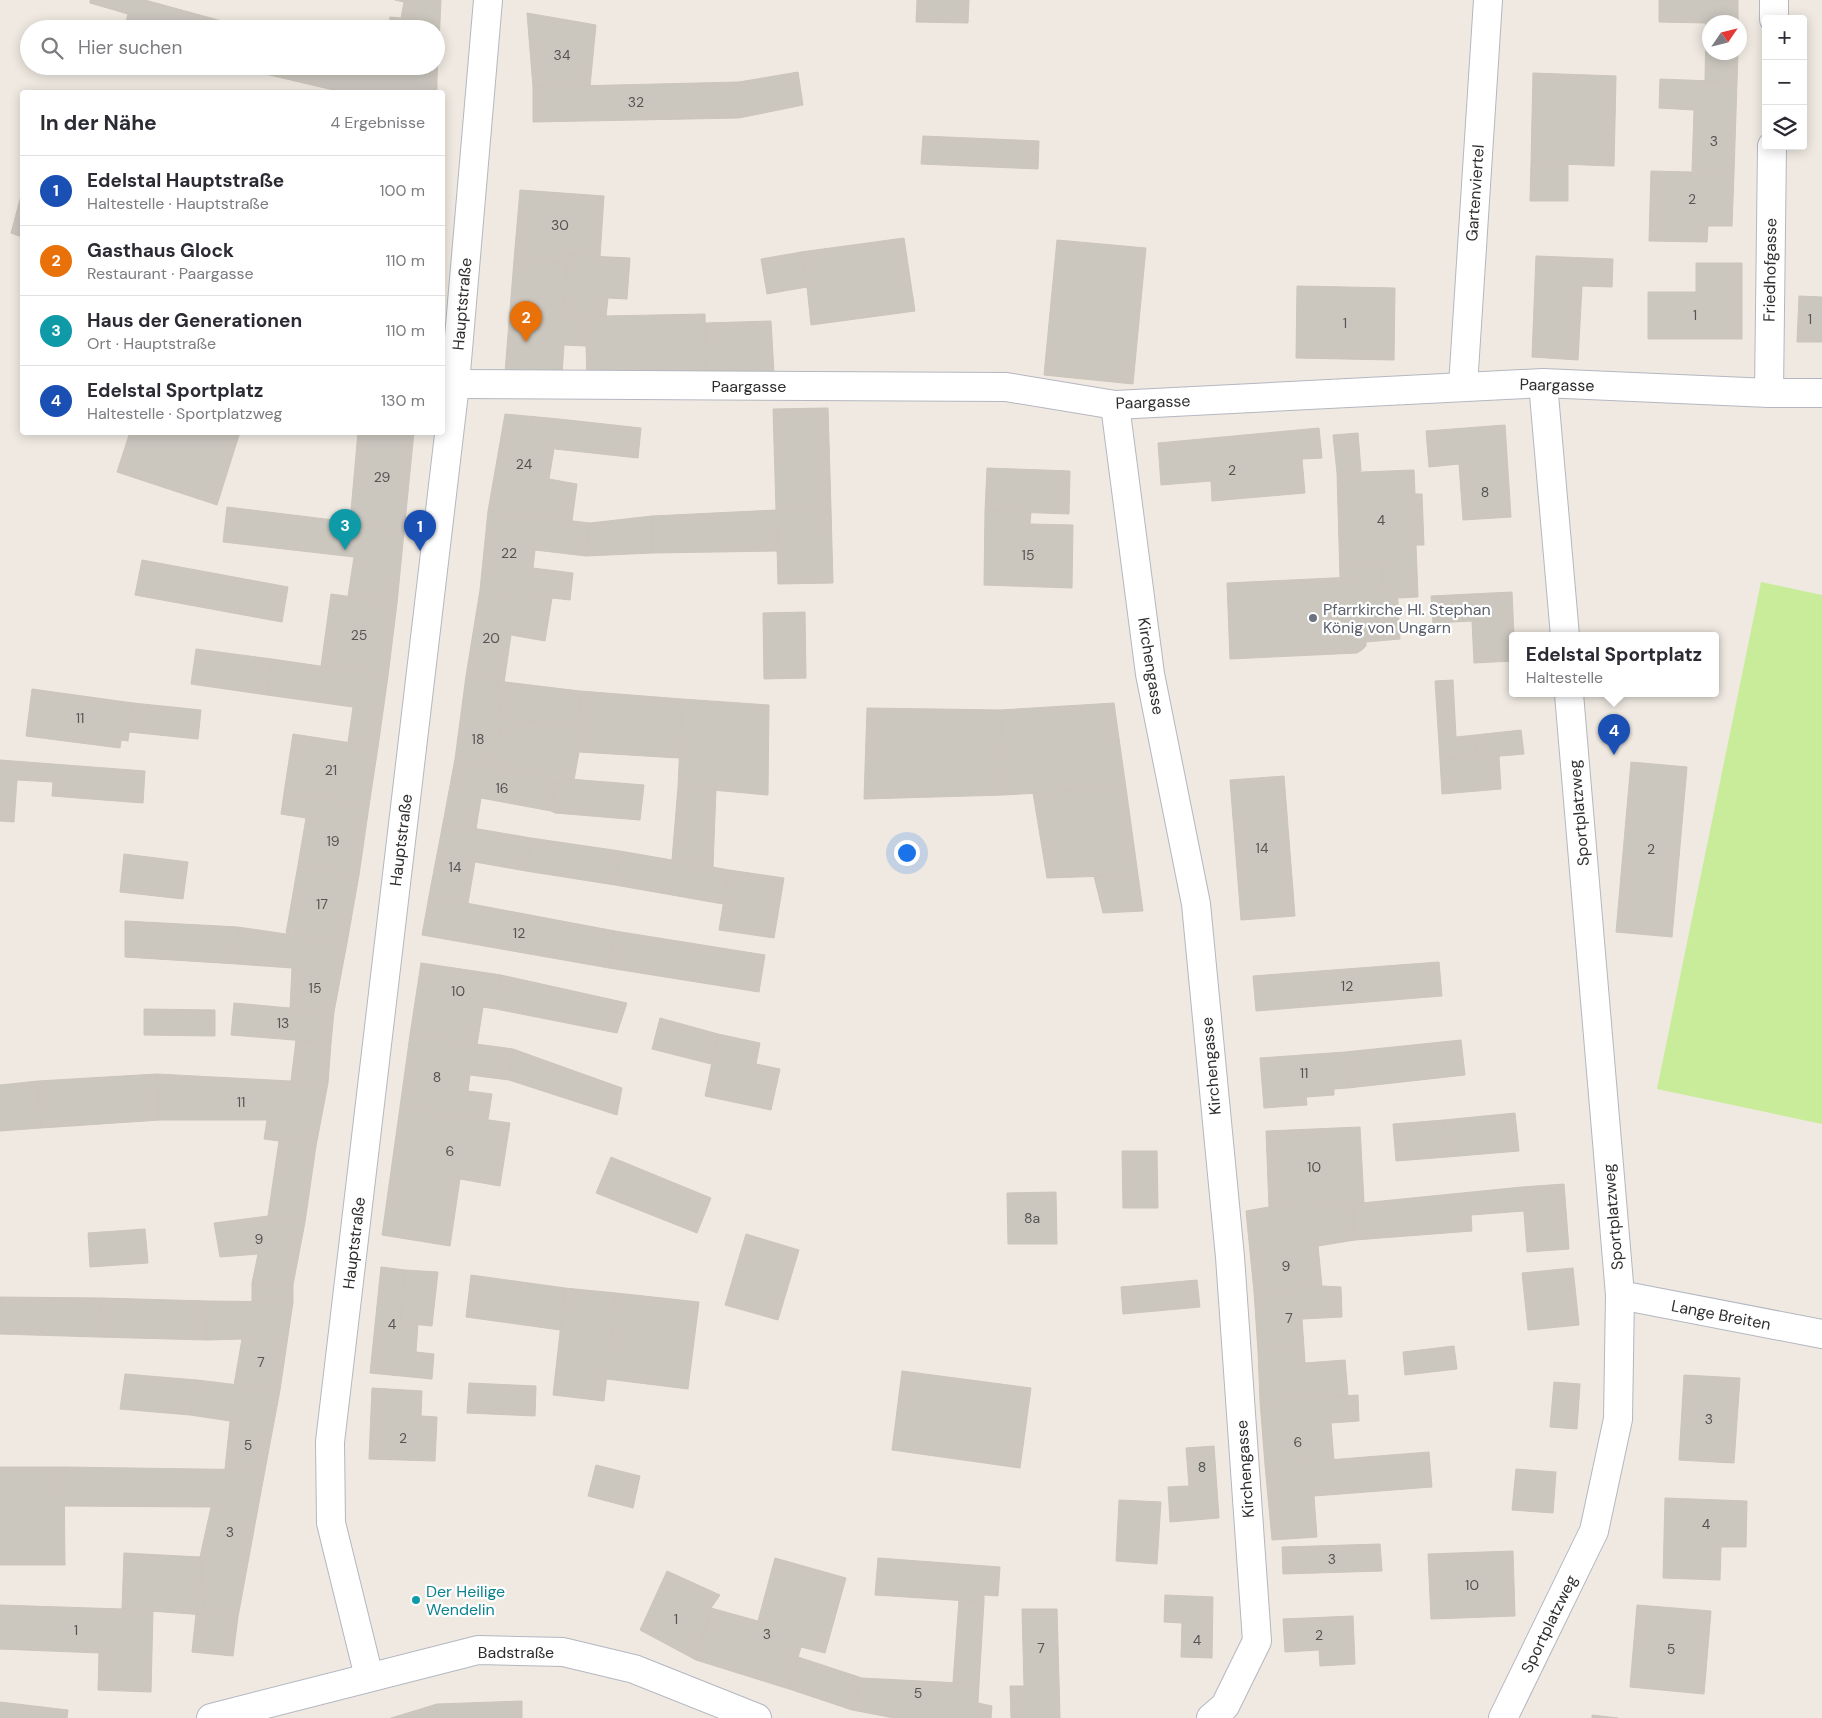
<!DOCTYPE html>
<html lang="de">
<head>
<meta charset="utf-8">
<style>
  body { margin:0; font-family:"DM Sans",sans-serif; background:#f2f2f3; color:#2b2b33 }
  .controls { position:absolute; right:15px; top:15px; display:grid; overflow:hidden; border-radius:5px; box-shadow:0 2px 12px #0003 }
  .controls button { width:45px; height:45px; display:grid; place-items:center; padding:0; border:0; border-bottom:1px solid #e1e1e2; background:#fff; color:#2b2b33; font:25px sans-serif }
  .compass { position:absolute; left:1702px; top:15px; width:45px; height:45px; border-radius:50%; background:#fff; box-shadow:0 2px 12px #0003; rotate:55deg }
  .you { position:absolute; left:906px; top:852px; width:18px; height:18px; margin:-12px; border:4px solid #fff; border-radius:50%; background:#1a73e8; box-shadow:0 0 0 8px #1a73e833 }
  .badge { display:grid; place-items:center; width:32px; height:32px; border-radius:50%; background:#4264fb; color:#fff; font-size:16px; font-weight:700 }
  .pin { position:absolute; translate:-50% -41px; filter:drop-shadow(0 1px 2px #0008) }
  .pin::after { content:''; position:absolute; top:26px; width:18px; height:15px; background:inherit; clip-path:polygon(0 0,100% 0,50% 100%) }
  .popup { position:absolute; left:1509px; top:632px; width:210px; height:65px; box-sizing:border-box; display:grid; place-content:center; border-radius:5px; background:#fff; filter:drop-shadow(0 1px 4px #0005); font-size:16px; white-space:nowrap; color:#7c7c81 }
  .popup b { font-size:19px; color:#2b2b33 }
  .popup::after { content:''; position:absolute; left:50%; top:100%; margin-left:-10px; border:10px solid transparent; border-top-color:#fff }
  .list { margin:0; padding:0; list-style:none }
  h2 { display:flex; justify-content:space-between; align-items:center; height:65px; margin:0; padding:0 20px; font-size:21px }
  h2 small { font-size:16px; font-weight:400; color:#7c7c81 }
  .list li { display:grid; grid-template-columns:32px 1fr auto; gap:15px; align-items:center; box-sizing:border-box; height:70px; padding:0 20px; border-top:1px solid #e1e1e2 }
  .list b { display:block; font-size:19px; white-space:nowrap }
  .list p { margin:0; font-size:16px; white-space:nowrap; color:#7c7c81 }
  .list em { font-size:16px; font-style:normal; color:#7c7c81 }
  .icon { flex:none; width:28px; height:28px; fill:none; stroke:currentColor; stroke-width:2; stroke-linecap:round; stroke-linejoin:round }
  .map { position:relative; flex:none; width:1822px; height:1718px; overflow:hidden }
  .search { position:absolute; background:#fff; box-shadow:0 2px 12px #0003; left:20px; top:20px; width:425px; height:55px; display:flex; align-items:center; gap:12px; box-sizing:border-box; padding:0 18px; border-radius:28px; color:#7c7c81; font-size:19px }
  .panel { position:absolute; background:#fff; box-shadow:0 2px 12px #0003; left:20px; top:90px; width:425px; height:345px; border-radius:5px }
  .map>svg:first-child { display:block }
</style>
</head>
<body>
<div class="map">
<svg width="1822" height="1718" viewBox="0 0 1822 1718">
  <rect width="100%" height="100%" fill="#efe9e1"/>
  <!-- pitch -->
  <polygon fill="#c9ec9a" points="1761,582 1822,595 1822,1124 1657,1089"/>
  <!-- building -->
  <g fill="#cbc7bf" stroke="#cbc5ba">
    <polygon points="90,0 145,0 240,26 240,29 124,29 128,14 90,3"/>
    <polygon points="395,0 441,0 440,22 401,18 404,2"/>
    <polygon points="917,0 969,0 968,23 916,22"/>
    <polygon points="1659,0 1738,0 1738,22 1710,22 1710,52 1738,52 1737,82 1705,81 1706,23 1659,22"/>
    <polygon points="527,13 596,25 590,86 533,87"/>
    <polygon points="390,17 440,22 437,77 392,66 436,66 436,29 389,29"/>
    <polygon points="231,66 392,66 437,77 437,92 342,92"/>
    <polygon points="798,72 803,105 739,118 739,82"/>
    <polygon points="1533,73 1616,76 1614,166 1531,163"/>
    <polygon points="1660,79 1737,82 1734,173 1692,171 1694,110 1659,108"/>
    <polygon points="739,82 739,118 533,122 533,87"/>
    <polygon points="923,136 1039,141 1038,169 921,164"/>
    <polygon points="1531,163 1568,164 1568,201 1530,201"/>
    <polygon points="1651,171 1734,173 1732,226 1708,226 1707,242 1649,241"/>
    <polygon points="520,190 604,196 600,257 567,255 567,264 514,260"/>
    <polygon points="22,192 22,237 11,233"/>
    <polygon points="904,238 915,311 811,325 807,287 801,252"/>
    <polygon points="1057,240 1146,248 1133,384 1044,375"/>
    <polygon points="801,252 807,287 767,294 761,259"/>
    <polygon points="567,255 630,258 627,299 608,298 606,316 563,312"/>
    <polygon points="1536,256 1613,259 1612,287 1582,286 1578,360 1532,357"/>
    <polygon points="514,260 567,264 563,312 588,314 586,346 564,345 562,375 505,372"/>
    <polygon points="1696,263 1742,263 1742,339 1648,339 1648,292 1696,292"/>
    <polygon points="1297,286 1395,288 1394,360 1296,358"/>
    <polygon points="1799,296 1822,297 1822,342 1797,342"/>
    <polygon points="588,314 606,316 705,314 706,375 587,377 586,346"/>
    <polygon points="771,321 774,373 706,375 705,323"/>
    <polygon points="828,408 831,509 776,510 773,409"/>
    <polygon points="505,414 559,419 549,479 577,484 572,521 488,511"/>
    <polygon points="559,419 641,428 638,458 555,449"/>
    <polygon points="1505,425 1511,517 1463,520 1459,464 1429,467 1426,431"/>
    <polygon points="1319,428 1322,458 1302,459 1305,493 1212,501 1211,481 1161,485 1158,443"/>
    <polygon points="130,432 240,432 217,505 117,472"/>
    <polygon points="358,432 414,432 404,532 350,522"/>
    <polygon points="1358,433 1361,471 1337,473 1333,435"/>
    <polygon points="987,468 1070,471 1069,514 985,511"/>
    <polygon points="1414,470 1415,494 1422,494 1424,545 1416,545 1418,597 1397,598 1397,586 1383,586 1383,562 1353,563 1354,577 1340,578 1337,473"/>
    <polygon points="227,507 350,522 404,532 397,603 348,596 354,557 223,542"/>
    <polygon points="831,509 833,583 778,584 776,510"/>
    <polygon points="776,510 777,551 652,553 652,516"/>
    <polygon points="488,511 590,523 586,556 535,550 533,568 573,573 570,600 480,590"/>
    <polygon points="985,511 1031,512 1030,524 1073,525 1072,588 984,585"/>
    <polygon points="652,516 652,553 586,556 590,523"/>
    <polygon points="142,560 288,587 282,622 135,595"/>
    <polygon points="1383,562 1383,586 1397,586 1400,639 1366,642 1366,646 1362,650 1357,653 1230,659 1227,583 1354,577 1353,563"/>
    <polygon points="480,590 552,598 545,641 511,635 504,683 466,676"/>
    <polygon points="1512,592 1514,636 1513,661 1474,663 1472,621 1433,623 1431,596"/>
    <polygon points="331,594 397,603 388,676 321,666"/>
    <polygon points="805,612 806,678 764,679 763,613"/>
    <polygon points="196,649 272,659 267,695 191,684"/>
    <polygon points="272,659 388,676 378,747 348,742 353,707 267,695"/>
    <polygon points="466,676 497,681 502,719 493,766 455,759"/>
    <polygon points="1453,680 1456,737 1475,735 1477,758 1440,760 1435,681"/>
    <polygon points="497,681 580,691 579,724 502,719"/>
    <polygon points="32,689 133,703 128,741 121,740 120,748 26,736"/>
    <polygon points="580,691 682,699 679,758 579,752"/>
    <polygon points="682,699 769,705 768,795 678,787"/>
    <polygon points="133,703 201,710 198,739 129,732"/>
    <polygon points="1114,703 1126,788 1004,795 1000,710"/>
    <polygon points="867,708 1000,710 1004,795 864,799"/>
    <polygon points="502,719 579,724 579,752 574,780 493,766"/>
    <polygon points="1521,730 1524,754 1477,758 1475,735"/>
    <polygon points="293,734 378,747 369,806 284,793"/>
    <polygon points="1499,756 1501,789 1442,794 1440,760"/>
    <polygon points="455,759 557,778 551,811 481,798 476,829 443,823"/>
    <polygon points="0,760 145,771 143,803 52,796 53,782 17,780 14,822 0,821"/>
    <polygon points="1631,762 1687,767 1672,937 1616,932"/>
    <polygon points="1284,776 1295,916 1241,920 1230,780"/>
    <polygon points="557,778 644,785 640,820 555,813 551,811"/>
    <polygon points="678,787 716,789 713,867 672,860"/>
    <polygon points="1126,788 1138,875 1047,878 1033,793"/>
    <polygon points="284,793 369,806 359,875 298,865 306,818 281,814"/>
    <polygon points="443,823 531,838 526,871 475,862 468,903 429,896"/>
    <polygon points="531,838 620,851 615,885 526,871"/>
    <polygon points="620,851 729,870 723,904 615,885"/>
    <polygon points="124,854 188,862 183,899 120,892"/>
    <polygon points="298,865 359,875 347,943 286,933"/>
    <polygon points="729,870 784,878 774,938 719,930"/>
    <polygon points="1138,875 1143,911 1103,913 1094,876"/>
    <polygon points="429,896 615,931 609,968 422,935"/>
    <polygon points="125,921 238,927 237,964 125,957"/>
    <polygon points="238,927 347,943 334,1012 290,1008 292,968 237,964"/>
    <polygon points="615,931 765,955 759,992 609,968"/>
    <polygon points="1439,962 1442,996 1256,1011 1253,976"/>
    <polygon points="421,963 501,975 496,1009 483,1007 477,1045 410,1035"/>
    <polygon points="501,975 627,1003 617,1033 496,1009"/>
    <polygon points="234,1003 334,1012 331,1043 231,1035"/>
    <polygon points="144,1009 215,1010 215,1036 144,1035"/>
    <polygon points="660,1018 718,1034 711,1064 652,1049"/>
    <polygon points="718,1034 760,1043 756,1064 780,1069 771,1110 705,1096"/>
    <polygon points="410,1035 513,1049 509,1080 470,1075 468,1091 492,1094 488,1119 400,1107"/>
    <polygon points="296,1040 331,1043 328,1083 291,1081"/>
    <polygon points="1461,1040 1465,1075 1348,1088 1345,1052"/>
    <polygon points="513,1049 622,1088 617,1115 509,1080"/>
    <polygon points="1345,1052 1348,1088 1334,1089 1334,1095 1306,1097 1307,1105 1264,1108 1260,1058"/>
    <polygon points="157,1074 160,1120 41,1128 38,1081"/>
    <polygon points="157,1074 328,1083 316,1146 264,1139 267,1120 160,1120"/>
    <polygon points="38,1081 41,1128 0,1131 0,1085"/>
    <polygon points="400,1107 510,1123 500,1186 460,1179 450,1246 382,1235"/>
    <polygon points="1515,1113 1519,1151 1447,1157 1444,1120"/>
    <polygon points="1444,1120 1447,1157 1396,1161 1393,1124"/>
    <polygon points="1360,1127 1364,1203 1269,1207 1266,1131"/>
    <polygon points="279,1141 316,1146 305,1222 268,1216"/>
    <polygon points="1122,1151 1157,1151 1158,1208 1123,1208"/>
    <polygon points="611,1157 711,1198 697,1233 596,1193"/>
    <polygon points="1564,1184 1569,1249 1527,1252 1522,1187"/>
    <polygon points="1522,1187 1524,1211 1471,1215 1472,1231 1355,1240 1352,1204"/>
    <polygon points="1056,1192 1057,1244 1008,1244 1007,1193"/>
    <polygon points="1352,1204 1355,1240 1318,1246 1322,1286 1254,1292 1246,1211 1269,1207"/>
    <polygon points="268,1216 305,1222 293,1285 252,1283 258,1254 220,1257 214,1223"/>
    <polygon points="145,1229 148,1263 90,1267 88,1233"/>
    <polygon points="746,1234 799,1250 778,1320 725,1305"/>
    <polygon points="381,1267 405,1270 400,1323 418,1324 416,1352 434,1354 432,1379 370,1373"/>
    <polygon points="1573,1268 1579,1325 1528,1330 1522,1273"/>
    <polygon points="405,1270 438,1272 432,1326 400,1323"/>
    <polygon points="471,1275 565,1288 560,1330 466,1317"/>
    <polygon points="1197,1280 1200,1307 1123,1314 1121,1287"/>
    <polygon points="252,1283 293,1285 293,1302 252,1301"/>
    <polygon points="1322,1286 1341,1287 1342,1317 1302,1319 1304,1348 1258,1351 1254,1292"/>
    <polygon points="565,1288 616,1293 604,1401 553,1395"/>
    <polygon points="616,1293 699,1302 688,1389 607,1379"/>
    <polygon points="0,1297 101,1298 98,1337 0,1334"/>
    <polygon points="101,1298 208,1301 207,1340 98,1337"/>
    <polygon points="208,1301 293,1302 280,1390 234,1385 242,1339 207,1340"/>
    <polygon points="1454,1346 1457,1369 1405,1375 1403,1352"/>
    <polygon points="1304,1348 1305,1363 1345,1360 1348,1396 1260,1401 1258,1351"/>
    <polygon points="902,1371 1031,1388 1020,1468 892,1450"/>
    <polygon points="125,1374 197,1380 190,1415 120,1409"/>
    <polygon points="1684,1375 1740,1378 1734,1463 1679,1460"/>
    <polygon points="197,1380 280,1390 265,1470 225,1469 230,1421 190,1415"/>
    <polygon points="1554,1382 1580,1384 1577,1429 1550,1427"/>
    <polygon points="469,1383 536,1386 535,1416 467,1413"/>
    <polygon points="372,1388 422,1391 421,1416 437,1417 435,1461 369,1459"/>
    <polygon points="1358,1395 1359,1421 1331,1423 1334,1461 1265,1465 1260,1401"/>
    <polygon points="1214,1446 1219,1518 1170,1522 1168,1487 1189,1486 1186,1448"/>
    <polygon points="1429,1452 1432,1487 1314,1496 1317,1537 1272,1540 1265,1465"/>
    <polygon points="596,1465 640,1476 633,1508 588,1496"/>
    <polygon points="0,1467 64,1467 65,1565 0,1565"/>
    <polygon points="64,1467 265,1470 238,1617 205,1615 200,1557 211,1507 64,1506"/>
    <polygon points="1516,1469 1556,1472 1553,1513 1512,1510"/>
    <polygon points="1665,1498 1747,1501 1746,1547 1721,1547 1720,1580 1663,1578"/>
    <polygon points="1119,1500 1161,1502 1157,1564 1116,1561"/>
    <polygon points="1380,1544 1382,1571 1283,1574 1282,1547"/>
    <polygon points="1513,1551 1515,1616 1431,1619 1428,1554"/>
    <polygon points="124,1553 200,1557 205,1615 122,1609"/>
    <polygon points="775,1558 846,1578 825,1653 801,1647 789,1689 696,1660 711,1608 758,1621"/>
    <polygon points="878,1558 1000,1567 998,1596 984,1595 984,1602 875,1595"/>
    <polygon points="667,1571 720,1595 711,1608 696,1660 640,1630"/>
    <polygon points="1165,1595 1213,1597 1212,1658 1181,1657 1182,1623 1164,1622"/>
    <polygon points="959,1600 984,1602 979,1684 953,1682"/>
    <polygon points="0,1605 153,1610 151,1692 98,1690 99,1653 0,1649"/>
    <polygon points="1637,1605 1711,1611 1704,1694 1630,1687"/>
    <polygon points="1022,1609 1057,1609 1060,1718 1011,1718 1010,1686 1024,1686"/>
    <polygon points="196,1614 238,1617 233,1656 192,1652"/>
    <polygon points="1353,1616 1355,1664 1320,1666 1319,1650 1285,1652 1283,1619"/>
    <polygon points="798,1657 862,1678 852,1710 789,1689"/>
    <polygon points="862,1678 979,1684 978,1703 992,1706 991,1718 894,1718 852,1710"/>
    <polygon points="522,1701 522,1718 437,1718 437,1704"/>
    <polygon points="0,1702 68,1710 67,1718 0,1718"/>
    <polygon points="437,1704 437,1718 391,1718"/>
    <polygon points="1592,1715 1618,1718 1592,1718"/>
  </g>
  <g fill="none" stroke-linecap="round" stroke-linejoin="round">
    <defs>
      <g id="street">
        <polyline points="1774,19 1774,0"/>
        <polyline points="1543,383 1565,636"/>
        <polyline points="455,384 1006,387 1115,405 1543,383 1769,393 1822,393"/>
        <polyline points="1463,386 1488,0"/>
        <polyline points="1769,393 1772,146"/>
        <polyline points="1115,405 1150,674 1196,904 1230,1257 1257,1641 1225,1706 1211,1718"/>
        <polyline points="1620,1295 1822,1334"/>
        <polyline points="369,1677 331,1523 330,1442 455,384 488,0"/>
        <polyline points="1503,1718 1594,1531 1618,1419 1620,1295 1569,694"/>
      </g>
      <polyline id="secondary" points="211,1718 478,1650 563,1652 634,1669 757,1718"/>
    </defs>
    <!-- street casing -->
    <use href="#street" stroke="#b4b7c1" stroke-width="30"/>
    <!-- secondary casing -->
    <use href="#secondary" stroke="#b4b7c1" stroke-width="30"/>
    <!-- street -->
    <use href="#street" stroke="#fff" stroke-width="28"/>
    <!-- secondary -->
    <use href="#secondary" stroke="#fff" stroke-width="28"/>
  </g>
  <!-- markers -->
  <circle fill="#6b7280" stroke="#fff" stroke-width="2" cx="1313" cy="618" r="5"/>
  <circle fill="#0f9aa8" stroke="#fff" stroke-width="2" cx="416" cy="1600" r="5"/>
  <g text-anchor="middle" dominant-baseline="central" stroke-width="4.5" stroke-linejoin="round" paint-order="stroke">
    <!-- number labels -->
    <g font-size="14" fill="#555452">
      <text x="562" y="55">34</text>
      <text x="636" y="102">32</text>
      <text x="1714" y="141">3</text>
      <text x="1692" y="199">2</text>
      <text x="560" y="225">30</text>
      <text x="1695" y="315">1</text>
      <text x="1810" y="319">1</text>
      <text x="1345" y="323">1</text>
      <text x="524" y="464">24</text>
      <text x="1232" y="470">2</text>
      <text x="382" y="477">29</text>
      <text x="1485" y="492">8</text>
      <text x="1381" y="520">4</text>
      <text x="509" y="553">22</text>
      <text x="1028" y="555">15</text>
      <text x="359" y="635">25</text>
      <text x="491" y="638">20</text>
      <text x="80" y="718">11</text>
      <text x="478" y="739">18</text>
      <text x="331" y="770">21</text>
      <text x="502" y="788">16</text>
      <text x="333" y="841">19</text>
      <text x="1262" y="848">14</text>
      <text x="1651" y="849">2</text>
      <text x="455" y="867">14</text>
      <text x="322" y="904">17</text>
      <text x="519" y="933">12</text>
      <text x="1347" y="986">12</text>
      <text x="315" y="988">15</text>
      <text x="458" y="991">10</text>
      <text x="283" y="1023">13</text>
      <text x="1304" y="1073">11</text>
      <text x="437" y="1077">8</text>
      <text x="241" y="1102">11</text>
      <text x="450" y="1151">6</text>
      <text x="1314" y="1167">10</text>
      <text x="1032" y="1218">8a</text>
      <text x="259" y="1239">9</text>
      <text x="1286" y="1266">9</text>
      <text x="1289" y="1318">7</text>
      <text x="392" y="1324">4</text>
      <text x="261" y="1362">7</text>
      <text x="1709" y="1419">3</text>
      <text x="403" y="1438">2</text>
      <text x="1298" y="1442">6</text>
      <text x="248" y="1445">5</text>
      <text x="1202" y="1467">8</text>
      <text x="1706" y="1524">4</text>
      <text x="230" y="1532">3</text>
      <text x="1332" y="1559">3</text>
      <text x="1472" y="1585">10</text>
      <text x="676" y="1619">1</text>
      <text x="76" y="1630">1</text>
      <text x="767" y="1634">3</text>
      <text x="1319" y="1635">2</text>
      <text x="1197" y="1640">4</text>
      <text x="1041" y="1648">7</text>
      <text x="1671" y="1649">5</text>
      <text x="918" y="1693">5</text>
    </g>
    <!-- street labels -->
    <g font-size="16" fill="#2e2e2e" stroke="#fff">
      <text transform="translate(1475 193) rotate(-86)">Gartenviertel</text>
      <text transform="translate(1770 270) rotate(-89)">Friedhofgasse</text>
      <text transform="translate(462 304) rotate(-85)">Hauptstraße</text>
      <text transform="translate(1557 385) rotate(1)">Paargasse</text>
      <text x="749" y="386">Paargasse</text>
      <text transform="translate(1153 402) rotate(-2)">Paargasse</text>
      <text transform="translate(1151 666) rotate(81)">Kirchengasse</text>
      <text transform="translate(1579 813) rotate(-95)">Sportplatzweg</text>
      <text transform="translate(401 840) rotate(-83)">Hauptstraße</text>
      <text transform="translate(1211 1066) rotate(-95)">Kirchengasse</text>
      <text transform="translate(1613 1217) rotate(-95)">Sportplatzweg</text>
      <text transform="translate(354 1243) rotate(-83)">Hauptstraße</text>
      <text transform="translate(1721 1315) rotate(11)">Lange Breiten</text>
      <text transform="translate(1245 1469) rotate(-94)">Kirchengasse</text>
      <text transform="translate(1549 1624) rotate(-64)">Sportplatzweg</text>
      <text x="516" y="1652">Badstraße</text>
    </g>
    <!-- worship labels -->
    <g font-size="16" fill="#5b616d" stroke="#fff" text-anchor="start">
      <text x="1323" y="609">Pfarrkirche Hl. Stephan<tspan x="1323" dy="18">König von Ungarn</tspan></text>
    </g>
    <!-- culture labels -->
    <g font-size="16" fill="#0d838f" stroke="#fff" text-anchor="start">
      <text x="426" y="1591">Der Heilige<tspan x="426" dy="18">Wendelin</tspan></text>
    </g>
  </g>
</svg>
<div class="controls">
<button>+</button>
<button>−</button>
<button><svg class="icon" aria-label="layers" viewBox="0 0 24 24"><path d="M12 4l9 5-9 5-9-5zM3 14l9 5 9-5"/></svg></button>
</div>
<svg class="compass" viewBox="-18 -18 36 36"><path d="M0-13l5 13h-10z" fill="#e53935"/><path d="M0 13l5-13h-10z" fill="#7c7c81"/></svg>
<div class="you"></div>
<div class="pin badge" style="left:420px;top:551px;background:#1a4fb4">1</div>
<div class="pin badge" style="left:526px;top:342px;background:#e8710a">2</div>
<div class="pin badge" style="left:345px;top:550px;background:#0f9aa8">3</div>
<div class="pin badge" style="left:1614px;top:755px;background:#1a4fb4">4</div>
<div class="popup"><b>Edelstal Sportplatz</b>Haltestelle</div>
<div class="search"><svg class="icon" aria-label="search" viewBox="0 0 24 24"><circle cx="10" cy="10" r="6"/><path d="M15 15l6 6"/></svg>Hier suchen</div>
<section class="panel">
<h2>In der Nähe<small>4 Ergebnisse</small></h2>
<ul class="list">
<li><span class="badge" style="background:#1a4fb4">1</span><div><b>Edelstal Hauptstraße</b><p>Haltestelle · Hauptstraße</p></div><em>100 m</em></li>
<li><span class="badge" style="background:#e8710a">2</span><div><b>Gasthaus Glock</b><p>Restaurant · Paargasse</p></div><em>110 m</em></li>
<li><span class="badge" style="background:#0f9aa8">3</span><div><b>Haus der Generationen</b><p>Ort · Hauptstraße</p></div><em>110 m</em></li>
<li><span class="badge" style="background:#1a4fb4">4</span><div><b>Edelstal Sportplatz</b><p>Haltestelle · Sportplatzweg</p></div><em>130 m</em></li>
</ul>
</section>
</div>
</body>
</html>
